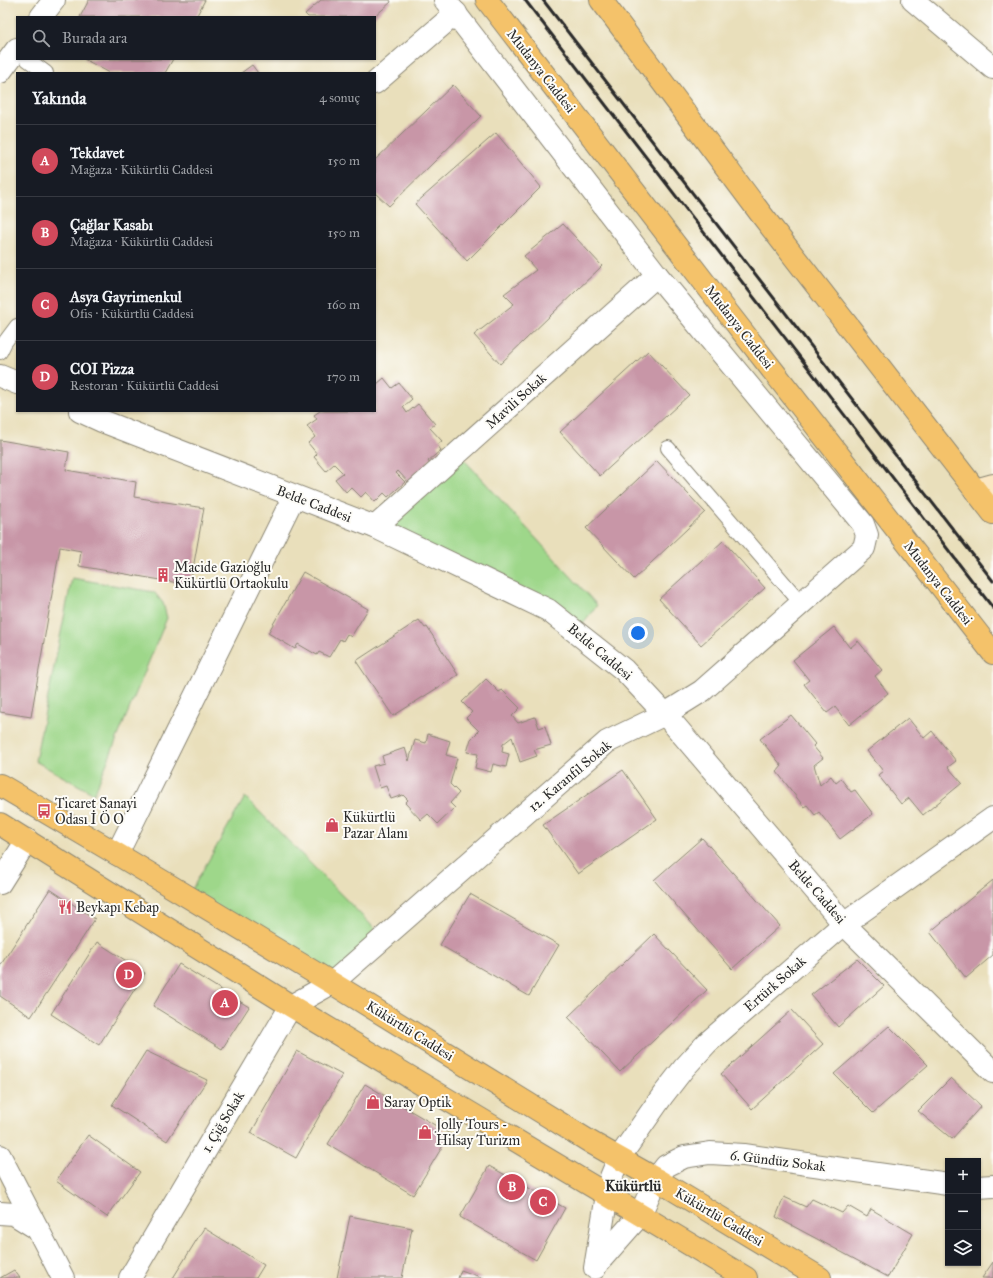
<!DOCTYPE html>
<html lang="tr">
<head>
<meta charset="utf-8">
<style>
  body { margin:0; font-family:"IM FELL Great Primer",serif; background:#20242c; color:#f1f3f6 }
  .controls { position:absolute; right:12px; bottom:12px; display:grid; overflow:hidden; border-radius:0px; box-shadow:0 1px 3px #0004 }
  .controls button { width:36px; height:36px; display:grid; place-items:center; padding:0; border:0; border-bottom:1px solid #363941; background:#171b24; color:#f1f3f6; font:20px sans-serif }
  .you { position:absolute; left:638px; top:633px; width:14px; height:14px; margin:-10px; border:3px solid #fff; border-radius:50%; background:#1a73e8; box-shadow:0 0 0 6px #1a73e833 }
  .badge { display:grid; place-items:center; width:26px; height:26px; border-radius:50%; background:#d1495b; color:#fff; font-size:13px; font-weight:700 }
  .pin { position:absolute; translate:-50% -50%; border:2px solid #fff; box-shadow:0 1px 4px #0006 }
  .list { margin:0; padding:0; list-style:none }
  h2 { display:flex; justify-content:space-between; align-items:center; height:52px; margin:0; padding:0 16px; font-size:17px }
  h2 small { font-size:13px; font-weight:400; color:#9ea1a6 }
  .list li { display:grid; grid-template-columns:26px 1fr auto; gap:12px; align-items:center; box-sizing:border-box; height:72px; padding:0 16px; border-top:1px solid #363941 }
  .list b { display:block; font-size:15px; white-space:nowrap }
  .list p { margin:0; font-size:13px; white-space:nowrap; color:#9ea1a6 }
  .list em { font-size:13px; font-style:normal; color:#9ea1a6 }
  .icon { flex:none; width:22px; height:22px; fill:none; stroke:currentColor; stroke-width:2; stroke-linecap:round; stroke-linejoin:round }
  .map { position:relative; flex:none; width:993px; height:1278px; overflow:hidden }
  .search { position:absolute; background:#171b24; box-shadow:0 1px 3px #0004; left:16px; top:16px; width:360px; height:44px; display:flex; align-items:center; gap:10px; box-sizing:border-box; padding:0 14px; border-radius:0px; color:#9ea1a6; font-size:15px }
  .panel { position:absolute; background:#171b24; box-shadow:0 1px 3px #0004; left:16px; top:72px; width:360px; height:340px; border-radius:0px }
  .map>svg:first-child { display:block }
</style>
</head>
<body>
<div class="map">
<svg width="993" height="1278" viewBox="0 0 993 1278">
  <rect width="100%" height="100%" fill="#fdfcf7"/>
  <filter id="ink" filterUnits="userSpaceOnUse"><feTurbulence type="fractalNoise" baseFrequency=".025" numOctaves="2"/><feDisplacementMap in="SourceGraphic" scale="8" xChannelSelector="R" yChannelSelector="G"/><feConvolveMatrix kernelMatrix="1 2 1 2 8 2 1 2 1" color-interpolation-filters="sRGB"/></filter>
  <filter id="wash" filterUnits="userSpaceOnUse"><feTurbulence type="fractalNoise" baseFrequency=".012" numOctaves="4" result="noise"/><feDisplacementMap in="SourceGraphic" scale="16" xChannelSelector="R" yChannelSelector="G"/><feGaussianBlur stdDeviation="0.9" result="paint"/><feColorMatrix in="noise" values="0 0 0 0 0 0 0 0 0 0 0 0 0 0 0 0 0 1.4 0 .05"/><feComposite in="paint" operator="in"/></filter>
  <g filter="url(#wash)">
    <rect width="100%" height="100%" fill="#e9dfbb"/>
    <!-- green -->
    <g fill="#9ed78a" stroke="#64815a">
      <polygon points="458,453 597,605 576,632 375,527"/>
      <polygon points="72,578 154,592 163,603 167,618 94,794 35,761"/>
      <polygon points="245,797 384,938 332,983 188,896"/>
    </g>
    <g id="blocks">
      <!-- building -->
      <g fill="#c896a7">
        <polygon points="89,0 205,0 196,17 80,17"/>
        <polygon points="321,0 390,0 391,2 374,17 308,17 305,14"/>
        <polygon points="84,59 173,59 165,73 110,73"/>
        <polygon points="252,65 258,73 241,73"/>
        <polygon points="453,85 481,116 389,206 375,193 375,160"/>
        <polygon points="496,133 541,187 467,261 415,204"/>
        <polygon points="563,224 602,266 500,364 474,335 514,304 504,294 536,270 524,256"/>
        <polygon points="648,351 689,395 600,476 560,432"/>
        <polygon points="384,378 392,388 399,383 412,399 403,407 407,413 418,404 435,424 430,428 442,441 437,445 441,450 428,461 430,464 409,483 398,471 396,473 405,482 388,497 384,493 375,502 366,492 361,497 351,487 346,492 335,479 343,473 334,464 326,471 314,457 317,454 308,443 315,437 307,426 317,419 314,415 320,411 375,411 375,381 377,384"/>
        <polygon points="0,440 69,452 66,470 136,482 134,497 204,508 190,585 79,566 81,551 60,547 31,717 0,712"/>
        <polygon points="657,461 705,512 634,579 586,528"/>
        <polygon points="723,541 765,588 701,645 659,599"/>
        <polygon points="303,572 368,609 351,637 347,634 343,641 340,639 329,657 319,652 317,655 298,644 295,649 268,633"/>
        <polygon points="419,620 425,628 427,627 458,675 393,716 356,661"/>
        <polygon points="834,627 850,648 858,641 882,670 875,676 888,693 849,725 835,707 827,713 804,684 809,680 793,660"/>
        <polygon points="486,679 499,692 502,690 520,708 512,716 518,723 535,717 539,728 545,726 551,745 534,750 537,756 520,762 512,737 503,744 502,752 509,754 506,767 493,764 491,772 475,768 478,754 467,752 471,739 479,731 466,718 472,712 462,702"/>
        <polygon points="791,715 815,744 813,746 823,758 814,765 820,785 831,776 836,783 841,779 851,792 855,790 873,814 840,839 819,812 815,815 807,805 804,807 777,772 782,766 760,739"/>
        <polygon points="908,718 924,738 932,731 956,761 948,767 962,783 923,815 909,798 901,804 878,775 883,771 867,751"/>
        <polygon points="428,734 450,741 446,755 457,758 450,784 459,793 450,803 455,808 438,824 428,814 421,820 405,803 408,800 403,795 391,799 386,786 380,788 373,766 384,763 382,756 405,748 409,761 415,740 426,743"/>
        <polygon points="623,770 657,819 578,874 543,825"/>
        <polygon points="702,838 780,926 732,969 654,880"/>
        <polygon points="993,880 993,955 966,978 930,932"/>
        <polygon points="50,889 95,919 31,1017 0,996 0,966"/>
        <polygon points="470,894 559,945 529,996 440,945"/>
        <polygon points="654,934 707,990 620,1072 568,1017"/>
        <polygon points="97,942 145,973 99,1045 51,1014"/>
        <polygon points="857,959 884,986 838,1027 811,995"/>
        <polygon points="179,964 249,1007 222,1049 153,1006"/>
        <polygon points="792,1010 823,1044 752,1109 721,1074"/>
        <polygon points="889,1026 928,1065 873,1113 834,1074"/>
        <polygon points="146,1051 207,1080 167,1141 112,1105"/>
        <polygon points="297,1051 342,1075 296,1158 251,1133"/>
        <polygon points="951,1078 981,1106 952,1139 918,1111"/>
        <polygon points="365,1084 450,1134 413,1195 328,1144"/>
        <polygon points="88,1135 140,1172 107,1217 56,1181"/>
        <polygon points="489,1166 565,1208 536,1260 460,1217"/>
        <polygon points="784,1197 806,1207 812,1199 842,1213 848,1206 867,1217 871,1209 913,1234 888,1277 776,1217"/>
        <polygon points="350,1216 412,1228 402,1278 337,1278"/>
        <polygon points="204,1228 264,1265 256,1278 173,1278"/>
        <polygon points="993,1262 993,1278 982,1278"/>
        <polygon points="14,1270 20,1278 0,1278"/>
        <polygon points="461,1270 483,1278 458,1278"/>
      </g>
    </g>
  </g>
  <g filter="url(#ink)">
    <use href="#blocks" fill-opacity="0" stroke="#8a8573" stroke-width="1"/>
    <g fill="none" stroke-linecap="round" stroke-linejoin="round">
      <defs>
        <g id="service">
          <polyline points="27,59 46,73"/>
          <polyline points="0,352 5,342 17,326"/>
          <polyline points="668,448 801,603"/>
        </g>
        <g id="minor">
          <polyline points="913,0 993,68"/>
          <polyline points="41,17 54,0"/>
          <polyline points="0,72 17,49"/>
          <polyline points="375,83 456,13"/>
          <polyline points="375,527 657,275"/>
          <polyline points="117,854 294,496"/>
          <polyline points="978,1187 993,1186"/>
          <polyline points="596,1265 640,1215 656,1179 666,1166 684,1157 710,1153 744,1155 948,1184"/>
          <polyline points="595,1268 607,1195 611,1177 619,1158"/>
          <polyline points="130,1278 291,1006 332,983 607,742 665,714 702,691 864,548 867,535 863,524 657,275 445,0"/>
        </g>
        <g id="tertiary">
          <polyline points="0,376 17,383"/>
          <polyline points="80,411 102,421 375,527 548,610 624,670 665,714 844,924 993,1072"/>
          <polyline points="0,883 27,840"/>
          <polyline points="0,1156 63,1278"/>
          <polyline points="619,1158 663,1095 684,1068 707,1043 844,924 993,818"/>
          <polyline points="0,1213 14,1214 38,1229"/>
        </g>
        <polyline id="secondary" points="975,490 993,485"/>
        <g id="primary">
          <polyline points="0,785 117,854 332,983 592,1143 656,1179 820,1278"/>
          <polyline points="0,824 291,1006 746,1278"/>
        </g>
        <g id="trunk">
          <polyline points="487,0 717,299 993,653"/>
          <polyline points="601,0 761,214 993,513"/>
        </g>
      </defs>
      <!-- service casing -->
      <use href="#service" stroke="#8a8573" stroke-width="16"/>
      <!-- minor casing -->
      <use href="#minor" stroke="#8a8573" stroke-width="24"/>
      <!-- tertiary casing -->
      <use href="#tertiary" stroke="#8a8573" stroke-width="24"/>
      <!-- secondary casing -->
      <use href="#secondary" stroke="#8a8573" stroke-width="24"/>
      <!-- primary casing -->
      <use href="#primary" stroke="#8a8573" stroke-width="24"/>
      <!-- trunk casing -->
      <use href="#trunk" stroke="#8a8573" stroke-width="24"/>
      <!-- service -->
      <use href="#service" stroke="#fff" stroke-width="14"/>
      <!-- minor -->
      <use href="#minor" stroke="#fff" stroke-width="22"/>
      <!-- tertiary -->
      <use href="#tertiary" stroke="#fff" stroke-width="22"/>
      <!-- secondary -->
      <use href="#secondary" stroke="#fbe7c3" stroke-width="22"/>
      <!-- primary -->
      <use href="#primary" stroke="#f4c26a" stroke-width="22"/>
      <!-- trunk -->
      <use href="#trunk" stroke="#f4c26a" stroke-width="22"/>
      <!-- rail -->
      <g stroke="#2b2b2b" stroke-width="3">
        <polyline points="525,0 993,608"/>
        <polyline points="543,0 993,581"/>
      </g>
    </g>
  </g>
  <!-- icons -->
  <defs>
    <symbol id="building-bare" viewBox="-9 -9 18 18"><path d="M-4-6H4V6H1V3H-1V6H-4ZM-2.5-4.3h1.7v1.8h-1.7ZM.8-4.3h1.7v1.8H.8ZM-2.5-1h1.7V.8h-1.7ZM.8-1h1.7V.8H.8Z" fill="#d1495b" stroke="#fdfcf7" stroke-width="2.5" paint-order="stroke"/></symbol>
    <symbol id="bus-bare" viewBox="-9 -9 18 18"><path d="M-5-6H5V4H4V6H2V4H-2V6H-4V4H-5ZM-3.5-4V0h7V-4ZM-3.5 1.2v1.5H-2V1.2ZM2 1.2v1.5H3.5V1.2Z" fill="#d1495b" stroke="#fdfcf7" stroke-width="2.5" paint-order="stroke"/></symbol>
    <symbol id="shop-bare" viewBox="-9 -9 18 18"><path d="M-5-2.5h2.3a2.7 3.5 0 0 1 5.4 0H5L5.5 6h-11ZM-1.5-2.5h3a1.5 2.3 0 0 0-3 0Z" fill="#d1495b" stroke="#fdfcf7" stroke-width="2.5" paint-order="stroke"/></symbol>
    <symbol id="restaurant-bare" viewBox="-9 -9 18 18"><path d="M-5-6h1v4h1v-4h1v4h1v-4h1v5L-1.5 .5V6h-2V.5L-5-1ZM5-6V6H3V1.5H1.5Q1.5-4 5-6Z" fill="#d1495b" stroke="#fdfcf7" stroke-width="2.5" paint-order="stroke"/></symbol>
  </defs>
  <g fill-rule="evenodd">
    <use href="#building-bare" x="153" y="565" width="20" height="20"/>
    <use href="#bus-bare" x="34" y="801" width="20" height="20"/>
    <use href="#shop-bare" x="322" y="815" width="20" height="20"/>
    <use href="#restaurant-bare" x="55" y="897" width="20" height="20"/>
    <use href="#shop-bare" x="363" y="1092" width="20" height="20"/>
    <use href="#shop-bare" x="415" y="1122" width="20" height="20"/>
  </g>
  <g text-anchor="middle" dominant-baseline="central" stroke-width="4" stroke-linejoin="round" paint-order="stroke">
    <!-- street labels -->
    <g font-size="14" fill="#2b2b2b" stroke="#fdfcf7">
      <text transform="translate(541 71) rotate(52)">Mudanya Caddesi</text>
      <text transform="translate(739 327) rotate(52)">Mudanya Caddesi</text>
      <text transform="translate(516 401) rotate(-42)">Mavili Sokak</text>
      <text transform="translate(314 504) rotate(21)">Belde Caddesi</text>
      <text transform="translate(938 583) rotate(52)">Mudanya Caddesi</text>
      <text transform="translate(600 652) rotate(40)">Belde Caddesi</text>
      <text transform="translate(570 776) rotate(-40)">12. Karanfil Sokak</text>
      <text transform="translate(817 892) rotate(49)">Belde Caddesi</text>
      <text transform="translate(775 984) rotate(-41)">Ertürk Sokak</text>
      <text transform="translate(410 1031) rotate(32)">Kükürtlü Caddesi</text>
      <text transform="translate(223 1122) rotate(-59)">1. Çiğ Sokak</text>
      <text transform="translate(778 1161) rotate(7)">6. Gündüz Sokak</text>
      <text transform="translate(719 1217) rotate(31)">Kükürtlü Caddesi</text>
    </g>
    <!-- poi labels -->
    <g font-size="14" fill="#2b2b2b" stroke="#fdfcf7" text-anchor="start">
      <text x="174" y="567">Macide Gazioğlu<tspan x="174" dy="16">Kükürtlü Ortaokulu</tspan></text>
      <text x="55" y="803">Ticaret Sanayi<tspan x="55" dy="16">Odası İ Ö O</tspan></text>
      <text x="343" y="817">Kükürtlü<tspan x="343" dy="16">Pazar Alanı</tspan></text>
      <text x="76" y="907">Beykapı Kebap</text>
      <text x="384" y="1102">Saray Optik</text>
      <text x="436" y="1124">Jolly Tours -<tspan x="436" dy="16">Hilsay Turizm</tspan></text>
    </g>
    <!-- neighbourhood labels -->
    <g font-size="15" font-weight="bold" fill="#2b2b2b" stroke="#fdfcf7">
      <text x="633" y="1186">Kükürtlü</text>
    </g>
  </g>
</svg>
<div class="controls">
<button>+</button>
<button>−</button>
<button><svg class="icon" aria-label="layers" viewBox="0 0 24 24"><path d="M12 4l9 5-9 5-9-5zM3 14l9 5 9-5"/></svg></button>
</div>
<div class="you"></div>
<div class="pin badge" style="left:225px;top:1003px">A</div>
<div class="pin badge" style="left:512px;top:1187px">B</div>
<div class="pin badge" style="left:543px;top:1202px">C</div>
<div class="pin badge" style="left:129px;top:975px">D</div>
<div class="search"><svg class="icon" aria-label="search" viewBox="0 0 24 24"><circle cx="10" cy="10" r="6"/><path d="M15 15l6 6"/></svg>Burada ara</div>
<section class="panel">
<h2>Yakında<small>4 sonuç</small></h2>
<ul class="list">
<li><span class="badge">A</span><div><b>Tekdavet</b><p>Mağaza · Kükürtlü Caddesi</p></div><em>150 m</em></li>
<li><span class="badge">B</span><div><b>Çağlar Kasabı</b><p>Mağaza · Kükürtlü Caddesi</p></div><em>150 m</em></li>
<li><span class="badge">C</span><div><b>Asya Gayrimenkul</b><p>Ofis · Kükürtlü Caddesi</p></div><em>160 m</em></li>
<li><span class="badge">D</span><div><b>COI Pizza</b><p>Restoran · Kükürtlü Caddesi</p></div><em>170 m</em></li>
</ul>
</section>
</div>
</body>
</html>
